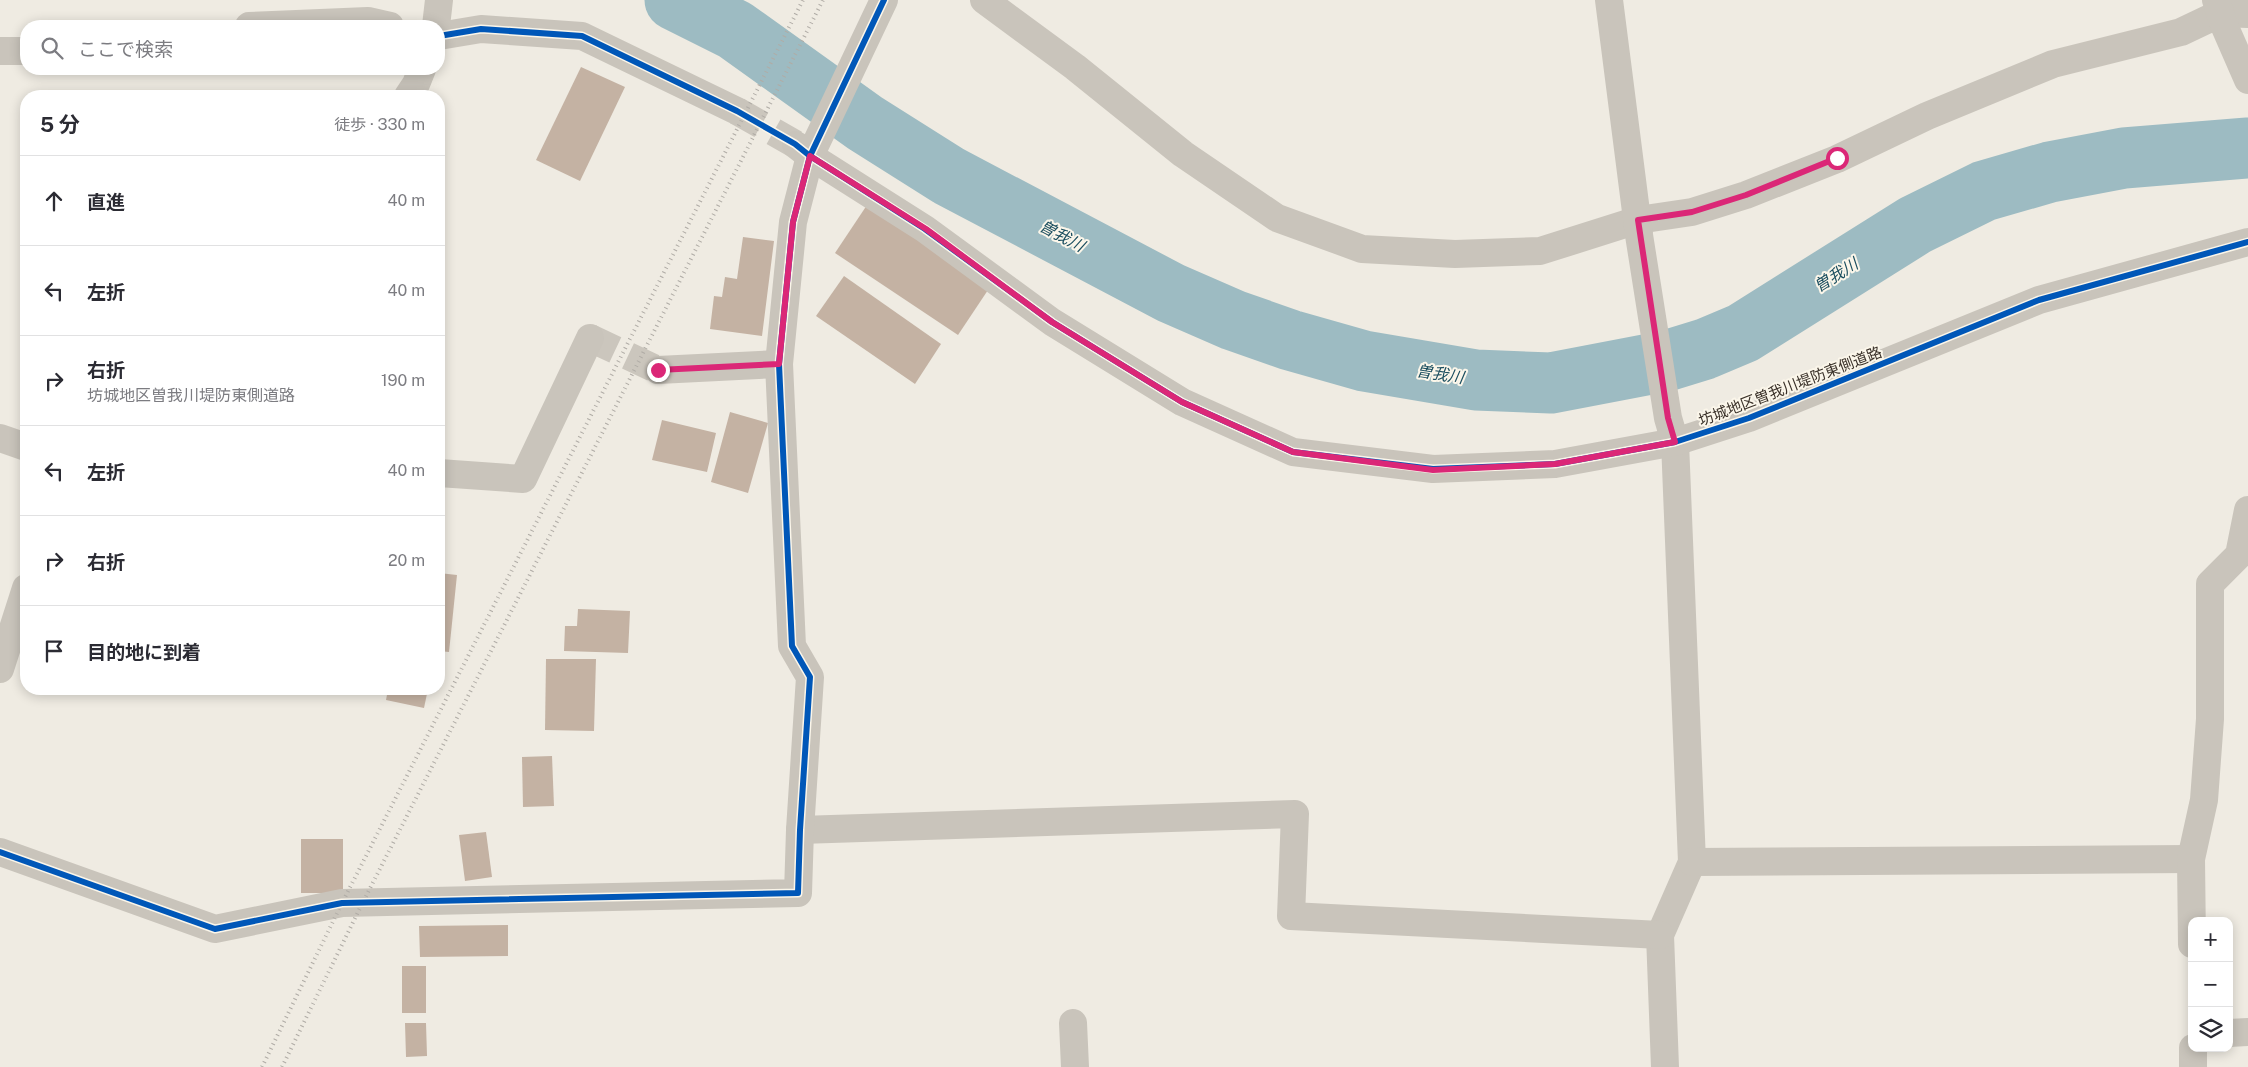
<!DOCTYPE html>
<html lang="ja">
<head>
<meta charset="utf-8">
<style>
  body { margin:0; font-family:"Public Sans","Noto Sans JP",sans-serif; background:#f7f7f7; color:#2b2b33 }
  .controls { position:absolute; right:15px; bottom:15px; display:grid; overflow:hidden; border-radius:10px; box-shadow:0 2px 12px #0003 }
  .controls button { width:45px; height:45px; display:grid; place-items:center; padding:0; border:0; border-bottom:1px solid #e1e1e2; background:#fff; color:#2b2b33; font:25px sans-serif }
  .stop { position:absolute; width:15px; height:15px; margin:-11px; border:4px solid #db2777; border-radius:50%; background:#fff }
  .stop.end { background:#db2777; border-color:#fff; box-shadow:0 1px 5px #0008 }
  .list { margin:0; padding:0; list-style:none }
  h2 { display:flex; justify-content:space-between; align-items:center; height:65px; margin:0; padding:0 20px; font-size:21px }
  h2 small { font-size:16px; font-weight:400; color:#7c7c81 }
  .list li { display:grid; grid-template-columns:32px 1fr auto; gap:15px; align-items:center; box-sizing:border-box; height:90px; padding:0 20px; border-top:1px solid #e1e1e2 }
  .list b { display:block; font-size:19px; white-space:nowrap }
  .list p { margin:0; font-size:16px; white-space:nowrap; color:#7c7c81 }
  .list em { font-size:16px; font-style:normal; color:#7c7c81 }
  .icon { flex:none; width:28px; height:28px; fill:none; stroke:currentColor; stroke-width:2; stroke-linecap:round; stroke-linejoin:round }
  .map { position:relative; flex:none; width:2248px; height:1067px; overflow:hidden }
  .search { position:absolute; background:#fff; box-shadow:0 2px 12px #0003; left:20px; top:20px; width:425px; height:55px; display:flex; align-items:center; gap:12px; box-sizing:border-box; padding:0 18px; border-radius:20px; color:#7c7c81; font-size:19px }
  .panel { position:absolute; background:#fff; box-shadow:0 2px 12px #0003; left:20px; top:90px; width:425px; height:605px; border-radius:20px }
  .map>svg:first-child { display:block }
</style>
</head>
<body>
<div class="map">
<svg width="2248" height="1067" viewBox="0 0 2248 1067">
  <rect width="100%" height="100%" fill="#efebe2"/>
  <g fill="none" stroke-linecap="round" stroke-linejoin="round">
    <!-- river -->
    <polyline stroke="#9dbbc2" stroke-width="61" points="675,0 735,30 865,123 949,176 1171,293 1233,320 1290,340 1364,361 1476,380 1551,383 1666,361 1705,349 1743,333 1915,225 1984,191 2050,172 2124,158 2248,148"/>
  </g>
  <!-- building -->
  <g fill="#c4b2a3">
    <polygon points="581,67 625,87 580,181 536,160"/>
    <polygon points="869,202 992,284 958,335 835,253"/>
    <polygon points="743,237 774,241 762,336 710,329 714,296 722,297 725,277 737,279"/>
    <polygon points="844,276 941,344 915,384 816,316"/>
    <polygon points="730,412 768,423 748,493 711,482"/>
    <polygon points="662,420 716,433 707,472 652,460"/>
    <polygon points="439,573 457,575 449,652 439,651"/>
    <polygon points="578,609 630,611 628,653 564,651 565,626 577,626"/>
    <polygon points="546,659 596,659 594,731 545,730"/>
    <polygon points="388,689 428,689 424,708 386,700"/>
    <polygon points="552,756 554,806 523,807 522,757"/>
    <polygon points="486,832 492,877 465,881 459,835"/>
    <rect x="301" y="839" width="42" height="54"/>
    <polygon points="508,925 508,956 420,957 419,926"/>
    <rect x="402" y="966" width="24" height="47"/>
    <polygon points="405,1023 426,1023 427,1056 406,1057"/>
  </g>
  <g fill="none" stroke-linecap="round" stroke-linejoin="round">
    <!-- minor-tunnel -->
    <g stroke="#cbc6bd" stroke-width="28" stroke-dasharray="28 14" stroke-linecap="butt">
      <polyline points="737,111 795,144"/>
      <polyline points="590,338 658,370"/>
    </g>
    <!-- minor -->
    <g stroke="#c9c4bb" stroke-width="28">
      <polyline points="984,0 1075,67 1183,154 1277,218 1362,249 1455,254 1540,251 1638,220 1692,212 1746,195 1837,159 1927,116 2053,64 2181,32 2221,13 2248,14"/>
      <polyline points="1609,0 1639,235 1668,418 1675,442 1692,862 1660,935 1665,1067"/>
      <polyline points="2216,0 2224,25 2248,80"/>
      <polyline points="249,26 368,21 390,26"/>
      <polyline points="436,26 439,0"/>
      <polyline points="439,36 481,29 582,36 737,111"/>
      <polyline points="0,51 26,51"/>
      <polyline points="408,96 416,84 422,69"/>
      <polyline points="796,145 810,156 925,229 1052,322 1182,402 1293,452 1433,469 1555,464 1675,442 1749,418 2039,300 2248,242"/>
      <polyline points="658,370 779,364"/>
      <polyline points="0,438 26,447"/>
      <polyline points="439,473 523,479 590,338"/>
      <polyline points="0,669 26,588"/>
      <polyline points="800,830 1295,814 1291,916 1660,935"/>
      <polyline points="0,852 215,929 342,903 798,893 800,830 810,677 792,646 779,364 793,222 810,156 884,0"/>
      <polyline points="1692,862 2191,859"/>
      <polyline points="2192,944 2191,859 2204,800 2210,719 2210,584 2239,555 2248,510"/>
      <polyline points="1073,1023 1075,1067"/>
      <polyline points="2229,1033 2248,1032"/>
      <polyline points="2193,1048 2193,1067"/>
    </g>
    <!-- rail -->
    <g stroke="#b0aca6" stroke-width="4" stroke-dasharray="1 4" stroke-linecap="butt">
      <polyline points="262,1067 342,903 803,0"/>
      <polyline points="282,1067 362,904 823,0"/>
    </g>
    <defs>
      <g id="cycleway">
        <polyline points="439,36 481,29 582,36 737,111 795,144 810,156 925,229 1052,322 1182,402 1293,452 1433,469 1555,464 1675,442 1749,418 2039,300 2248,242"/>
        <polyline points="0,852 215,929 342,903 798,893 800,830 810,677 792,646 779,364 793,222 810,156 884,0"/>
      </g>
    </defs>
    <!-- cycleway casing -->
    <use href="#cycleway" stroke="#fbf6ea" stroke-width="9"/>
    <!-- cycleway -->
    <use href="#cycleway" stroke="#0057b8" stroke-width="6"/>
  </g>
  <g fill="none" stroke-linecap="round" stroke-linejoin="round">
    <!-- route -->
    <polyline stroke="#db2777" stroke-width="6" points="658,370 779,364 793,222 810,156 926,229 1052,322 1182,402 1293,452 1433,470 1555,464 1675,442 1668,418 1638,220 1692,212 1746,195 1837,158"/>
  </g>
  <g text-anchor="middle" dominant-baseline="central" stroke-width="4" stroke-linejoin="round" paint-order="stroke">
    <!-- street labels -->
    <g font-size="15" fill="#3a3129" stroke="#fbf6ea">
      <text transform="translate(1790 386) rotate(-21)">坊城地区曽我川堤防東側道路</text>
    </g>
    <!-- water labels -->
    <g font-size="16" font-style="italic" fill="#1b4e5f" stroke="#fbf6ea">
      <text transform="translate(1062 236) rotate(28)">曽我川</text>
      <text transform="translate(1836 275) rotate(-32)">曽我川</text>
      <text transform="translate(1440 374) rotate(9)">曽我川</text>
    </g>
  </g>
</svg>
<div class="controls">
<button>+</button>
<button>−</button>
<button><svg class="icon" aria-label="layers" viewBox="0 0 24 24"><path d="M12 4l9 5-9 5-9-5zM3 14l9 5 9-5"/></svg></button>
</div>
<div class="stop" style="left:1837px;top:158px"></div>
<div class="stop end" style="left:658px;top:370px"></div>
<div class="search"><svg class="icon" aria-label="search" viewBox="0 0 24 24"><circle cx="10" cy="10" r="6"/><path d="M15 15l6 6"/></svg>ここで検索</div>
<section class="panel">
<h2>5 分<small>徒歩 · 330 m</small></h2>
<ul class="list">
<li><svg class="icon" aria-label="ahead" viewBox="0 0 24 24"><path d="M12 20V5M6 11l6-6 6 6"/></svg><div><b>直進</b></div><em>40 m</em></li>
<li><svg class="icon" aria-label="left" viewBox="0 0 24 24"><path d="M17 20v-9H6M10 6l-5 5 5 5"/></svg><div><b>左折</b></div><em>40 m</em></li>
<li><svg class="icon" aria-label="right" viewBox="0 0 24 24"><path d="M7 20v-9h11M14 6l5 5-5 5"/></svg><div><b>右折</b><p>坊城地区曽我川堤防東側道路</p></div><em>190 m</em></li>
<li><svg class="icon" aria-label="left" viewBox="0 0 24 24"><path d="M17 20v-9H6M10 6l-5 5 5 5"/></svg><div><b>左折</b></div><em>40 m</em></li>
<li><svg class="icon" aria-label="right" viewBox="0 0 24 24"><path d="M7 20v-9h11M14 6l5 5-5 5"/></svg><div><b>右折</b></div><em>20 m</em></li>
<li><svg class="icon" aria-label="arrive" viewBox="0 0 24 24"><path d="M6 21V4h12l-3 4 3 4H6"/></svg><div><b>目的地に到着</b></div></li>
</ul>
</section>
</div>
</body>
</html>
